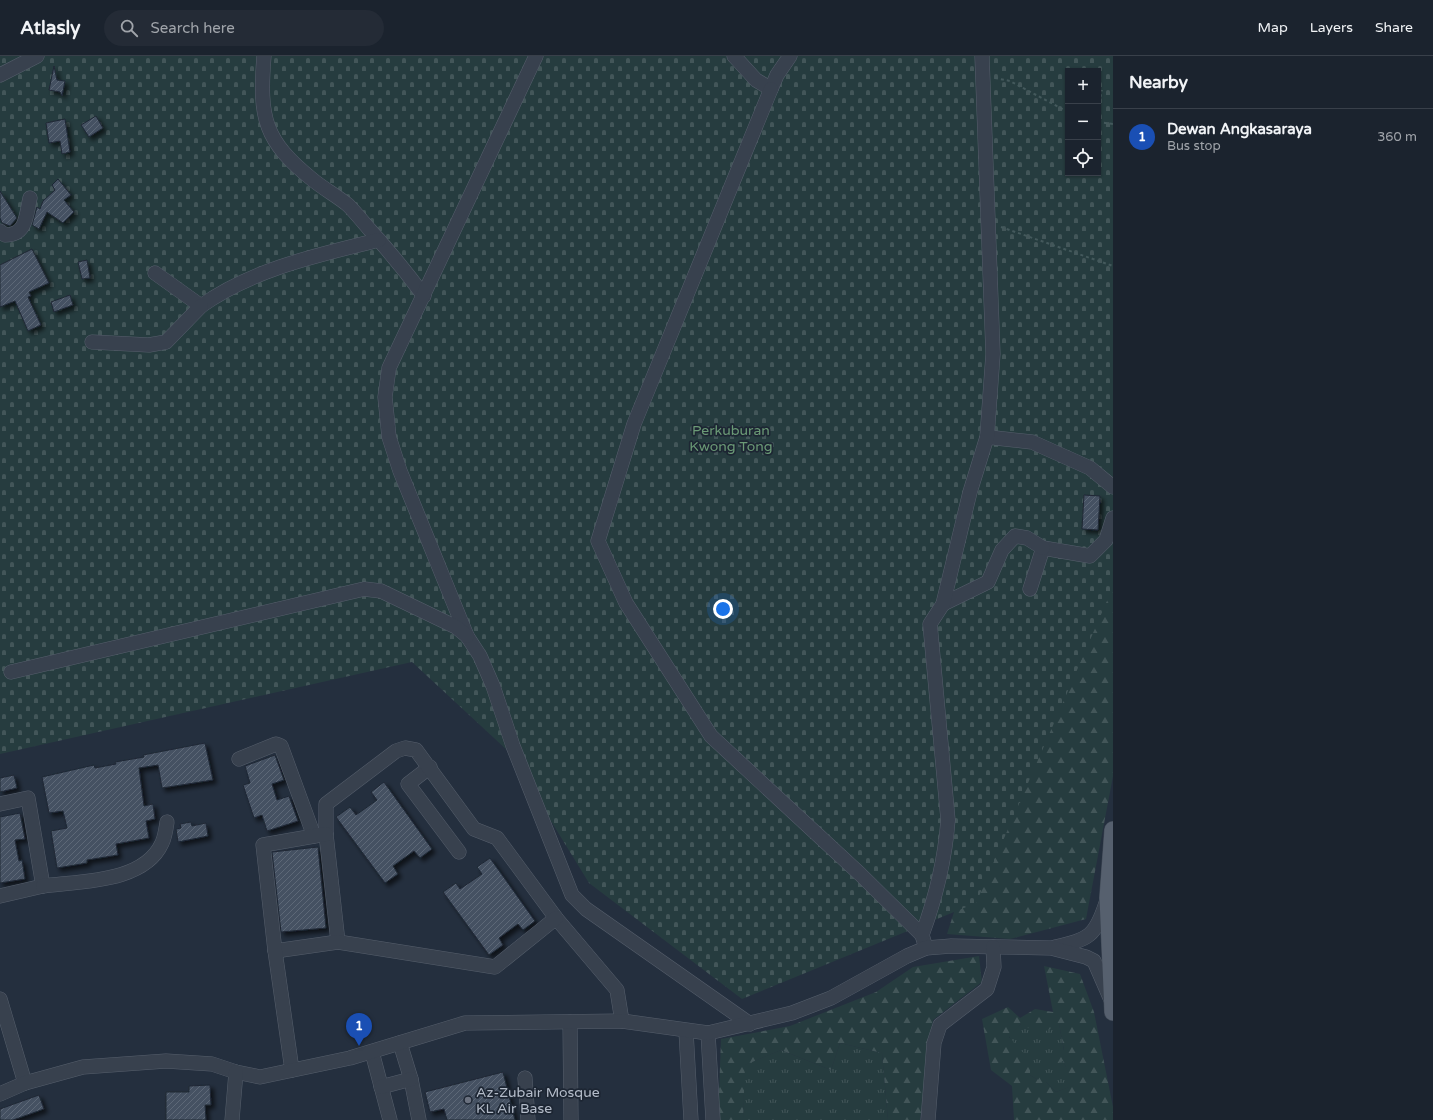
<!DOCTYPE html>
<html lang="en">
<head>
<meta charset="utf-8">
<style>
  body { margin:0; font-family:"Varela Round",sans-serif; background:#242b36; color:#f1f3f6 }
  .controls { position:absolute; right:12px; top:12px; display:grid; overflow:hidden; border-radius:0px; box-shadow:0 1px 3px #0004 }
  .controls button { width:36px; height:36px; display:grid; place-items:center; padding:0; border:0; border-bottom:1px solid #39404a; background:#1b232e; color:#f1f3f6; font:20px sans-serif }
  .you { position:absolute; left:723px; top:553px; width:14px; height:14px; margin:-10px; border:3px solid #fff; border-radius:50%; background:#1a73e8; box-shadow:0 0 0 6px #1a73e833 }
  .badge { display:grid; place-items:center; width:26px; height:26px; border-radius:50%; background:#8ab4f8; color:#fff; font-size:13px; font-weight:700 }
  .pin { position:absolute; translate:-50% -33px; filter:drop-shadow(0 1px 2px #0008) }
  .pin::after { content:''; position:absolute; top:21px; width:14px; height:12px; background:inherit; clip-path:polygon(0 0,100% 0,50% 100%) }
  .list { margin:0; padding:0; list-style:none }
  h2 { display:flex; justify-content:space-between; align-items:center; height:52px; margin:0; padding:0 16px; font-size:17px }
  h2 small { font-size:13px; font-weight:400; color:#a0a4aa }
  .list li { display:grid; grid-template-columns:26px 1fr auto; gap:12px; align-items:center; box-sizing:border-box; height:56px; padding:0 16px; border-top:1px solid #39404a }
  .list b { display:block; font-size:15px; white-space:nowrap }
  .list p { margin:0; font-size:13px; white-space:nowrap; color:#a0a4aa }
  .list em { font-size:13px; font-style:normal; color:#a0a4aa }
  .icon { flex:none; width:22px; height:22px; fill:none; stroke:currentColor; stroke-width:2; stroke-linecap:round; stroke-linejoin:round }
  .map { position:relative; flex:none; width:1113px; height:1064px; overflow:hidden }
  header { display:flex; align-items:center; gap:24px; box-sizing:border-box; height:56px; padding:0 20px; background:#1b232e; border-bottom:1px solid #39404a }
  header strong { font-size:19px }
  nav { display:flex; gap:22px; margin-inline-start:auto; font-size:14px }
  .search { width:280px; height:36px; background:#242b36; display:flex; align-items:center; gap:10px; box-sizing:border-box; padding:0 14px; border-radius:22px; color:#a0a4aa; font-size:15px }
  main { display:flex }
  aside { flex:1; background:#1b232e }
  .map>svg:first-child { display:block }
</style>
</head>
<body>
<header>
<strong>Atlasly</strong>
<div class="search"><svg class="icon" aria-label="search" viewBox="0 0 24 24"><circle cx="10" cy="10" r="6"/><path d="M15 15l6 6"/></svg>Search here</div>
<nav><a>Map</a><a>Layers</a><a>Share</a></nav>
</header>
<main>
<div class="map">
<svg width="1113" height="1064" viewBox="0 0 1113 1064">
  <defs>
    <pattern id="grass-tufts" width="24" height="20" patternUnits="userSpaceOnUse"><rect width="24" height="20" fill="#263c3f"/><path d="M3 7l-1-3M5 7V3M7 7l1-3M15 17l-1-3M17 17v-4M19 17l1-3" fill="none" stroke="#435659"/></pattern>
    <pattern id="forest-firs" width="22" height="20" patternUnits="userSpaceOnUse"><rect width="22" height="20" fill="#263c3f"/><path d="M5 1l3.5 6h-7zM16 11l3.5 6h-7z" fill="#435659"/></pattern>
    <pattern id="cemetery-stones" width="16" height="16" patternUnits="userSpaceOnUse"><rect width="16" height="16" fill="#263c3f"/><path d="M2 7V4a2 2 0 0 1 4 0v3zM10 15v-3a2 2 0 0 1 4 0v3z" fill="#435659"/></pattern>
    <pattern id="building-hatch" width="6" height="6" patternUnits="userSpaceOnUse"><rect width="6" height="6" fill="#455162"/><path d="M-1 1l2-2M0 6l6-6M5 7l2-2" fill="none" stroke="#5d6877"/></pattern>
    <filter id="shadow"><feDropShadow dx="3.5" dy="3.5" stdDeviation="2" flood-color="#0009"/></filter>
  </defs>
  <rect width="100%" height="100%" fill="#242f3e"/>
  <!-- grass -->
  <g fill="url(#grass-tufts)">
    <polygon points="1059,967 1064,995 1051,1001 1063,1005 1075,1029 1056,1036 1046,1026 1038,1024 1030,1019 1009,980 1021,968"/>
    <polygon points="840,987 882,997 888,1064 743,1064 744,1009 781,994 831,1014"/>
  </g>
  <!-- forest -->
  <g fill="url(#forest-firs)" fill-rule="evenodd">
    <polygon points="1113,487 1113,720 1086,863 1010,883 947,878 975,790"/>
    <polygon points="979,900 982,926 933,964 920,1064 888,1064 882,997 840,987 831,1014 781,994 745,1009 743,1064 718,1064 721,983 790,970 876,936 913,911"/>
    <path d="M 1044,910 L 1080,918 L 1094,956 L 1113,1051 L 1113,1064 L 1014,1064 L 1012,1030 L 991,1014 L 982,963 L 1008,951 L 1020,962 L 1035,953 L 1053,956 ZM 1021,968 L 1040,978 L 1059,968 L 1064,994 L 1051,1000 L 1054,1009 L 1063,1005 L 1074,1029 L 1056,1036 L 1046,1026 L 1047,1020 L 1042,1018 L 1038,1024 L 1030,1019 L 1030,1004 L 1009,981 Z"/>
  </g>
  <!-- cemetery -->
  <path fill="url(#cemetery-stones)" fill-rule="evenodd" d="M 0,0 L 1113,0 L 1113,531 L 976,847 L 742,943 L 589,827 L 508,695 L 412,606 L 0,698 ZM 1068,15 L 1098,15 L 1098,117 L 1068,117 Z"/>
  <!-- building -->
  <g fill="url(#building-hatch)" stroke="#1f2835" filter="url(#shadow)">
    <polygon points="54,10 57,24 65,25 62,40 60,36 49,34"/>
    <polygon points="96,60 103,72 89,81 81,69"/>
    <polygon points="65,63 70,96 62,98 60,85 49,87 46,67"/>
    <polygon points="58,123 71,139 64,144 74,156 63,167 47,156 39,173 32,169 37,151 40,153 43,145 55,134 52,129"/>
    <polygon points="0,135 17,162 10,170 2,167 0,162"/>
    <polygon points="32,193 49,227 29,236 31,240 28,241 41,269 28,275 15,245 0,251 0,209"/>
    <polygon points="87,204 90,222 82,223 78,206"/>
    <polygon points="70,239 73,249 54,256 51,246"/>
    <polygon points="1084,439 1100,440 1098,474 1082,473"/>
    <polygon points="205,687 213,724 162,732 158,709 139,712 144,750 153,748 155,763 146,765 149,782 116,788 118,799 87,804 87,807 57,812 51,775 67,772 63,755 49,757 42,721 94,709 95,712 116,708 115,706 144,701 143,699"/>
    <polygon points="275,699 284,724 272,728 277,744 289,740 298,765 267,775 262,759 254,762 243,729 250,727 245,710"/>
    <polygon points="14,719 17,732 0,736 0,722"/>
    <polygon points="384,726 432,793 420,802 414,795 393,810 398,818 385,827 336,761 350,751 356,759 377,744 371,736"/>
    <polygon points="20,757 25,783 15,784 19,805 22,804 25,823 0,827 0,761"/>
    <polygon points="191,766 192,770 206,767 208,780 178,786 176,773 181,772 180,768"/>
    <polygon points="318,791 326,872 281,876 272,796"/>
    <polygon points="490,802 535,865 523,874 518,868 499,882 503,889 489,899 443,836 456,827 460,833 482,818 477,811"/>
    <polygon points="503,1016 515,1064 447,1064 444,1053 430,1056 425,1036"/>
    <polygon points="210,1029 211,1049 205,1049 206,1064 166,1064 166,1036 189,1036 189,1030"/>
    <polygon points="39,1039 44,1053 13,1064 0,1064 0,1053"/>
  </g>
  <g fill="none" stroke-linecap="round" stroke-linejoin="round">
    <defs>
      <g id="minor">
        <path d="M 264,0 C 259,62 264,85 313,124 C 324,133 337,140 348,149 C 356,157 363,166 370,174 C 389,195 407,217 424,240"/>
        <polyline points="536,0 389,312 385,341 389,381 400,415 467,580 480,600 493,630 513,690 572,839 586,853 750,968"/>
        <polyline points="734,0 756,24 771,33 777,19 790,0"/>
        <polyline points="0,19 37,0"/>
        <polyline points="771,33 634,368 598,485 626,547 711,680 860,818 922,879 926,892"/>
        <path d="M 0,175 L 5,179 C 27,179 26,159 30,142"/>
        <path d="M 155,217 L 201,250 C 253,213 318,199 379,184"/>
        <polyline points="92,286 149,289 166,286 201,250"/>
        <polyline points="987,381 1032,386 1090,412 1113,431"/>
        <polyline points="1030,533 1043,492 1090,500 1106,484 1113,462"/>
        <polyline points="943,548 988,526 1002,494 1015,480 1027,482 1043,492"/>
        <polyline points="11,616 364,533 381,535 456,571 467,580"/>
        <polyline points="239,703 276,688 281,690 314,780"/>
        <polyline points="430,711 408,728 459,796"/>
        <polyline points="0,748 28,742 43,830 0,840"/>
        <path d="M 43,830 C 80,825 144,827 162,787 C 165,781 166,773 167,766"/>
        <path d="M 922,879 C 936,841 945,804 948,764 L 930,568 L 943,548 L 970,436 L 987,381 L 993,298 L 982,0"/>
        <polyline points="338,886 326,778 326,748 396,695 405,692 416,694 474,773 497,782 556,862 617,934 622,965"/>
        <path d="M 1055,891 C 1089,883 1095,881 1106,847"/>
        <polyline points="275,895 338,886 495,911 556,862"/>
        <polyline points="0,943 25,1027"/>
        <polyline points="570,966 571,1064"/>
        <polyline points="686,975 691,1064"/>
        <polyline points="708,977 713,1064"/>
        <polyline points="400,987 411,1023 419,1064"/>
        <polyline points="372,996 390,1064"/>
        <polyline points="292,1014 275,895 263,789 326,778"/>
        <polyline points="525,1022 528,1064"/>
        <polyline points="381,1031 411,1023"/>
        <polyline points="0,1038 25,1027 83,1011 166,1005 212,1008 236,1016 260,1021 350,1002 465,967 622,965 708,977 792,957 831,942 907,900 926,892 951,890 1051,892 1086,901 1094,905 1111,944"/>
        <polyline points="232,1064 236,1016"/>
        <polyline points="928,1064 934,987 940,969 987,933 994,911 993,891"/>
      </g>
      <polyline id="major" points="1113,774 1108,842 1113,956"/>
    </defs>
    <!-- minor casing -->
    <use href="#minor" stroke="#565f6c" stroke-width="15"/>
    <!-- major casing -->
    <use href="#major" stroke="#414a57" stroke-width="18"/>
    <!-- path -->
    <g stroke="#44595c" stroke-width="2" stroke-dasharray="3 3" stroke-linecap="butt">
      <polyline points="995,22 1010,25 1068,56"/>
      <polyline points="1098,53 1102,34"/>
      <polyline points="1098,66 1113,68"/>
      <polyline points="1001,171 1113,210"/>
    </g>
    <!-- minor -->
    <use href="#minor" stroke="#38414e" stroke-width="14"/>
    <!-- major -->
    <use href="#major" stroke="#56606e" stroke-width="17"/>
  </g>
  <!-- markers -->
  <circle fill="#6b7280" stroke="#1d2633" stroke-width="1.5" cx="468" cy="1044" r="4"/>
  <g text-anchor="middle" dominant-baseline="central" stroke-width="3.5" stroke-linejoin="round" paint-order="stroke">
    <!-- park labels -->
    <g font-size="14" fill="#6b9a76" stroke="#1d2633">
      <text x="731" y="374">Perkuburan<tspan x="731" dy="16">Kwong Tong</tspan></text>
    </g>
    <!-- poi labels -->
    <g font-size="14" fill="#b4bcc9" stroke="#1d2633" text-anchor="start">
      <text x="476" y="1036">Az-Zubair Mosque<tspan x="476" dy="16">KL Air Base</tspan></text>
    </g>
  </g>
</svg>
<div class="controls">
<button>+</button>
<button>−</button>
<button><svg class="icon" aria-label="locate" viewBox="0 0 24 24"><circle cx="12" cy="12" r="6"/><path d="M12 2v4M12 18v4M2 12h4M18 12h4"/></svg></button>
</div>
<div class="you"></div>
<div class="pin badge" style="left:359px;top:990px;background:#1a4fb4">1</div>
</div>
<aside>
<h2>Nearby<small></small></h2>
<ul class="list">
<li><span class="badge" style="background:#1a4fb4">1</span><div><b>Dewan Angkasaraya</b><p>Bus stop</p></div><em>360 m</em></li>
</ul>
</aside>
</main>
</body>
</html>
